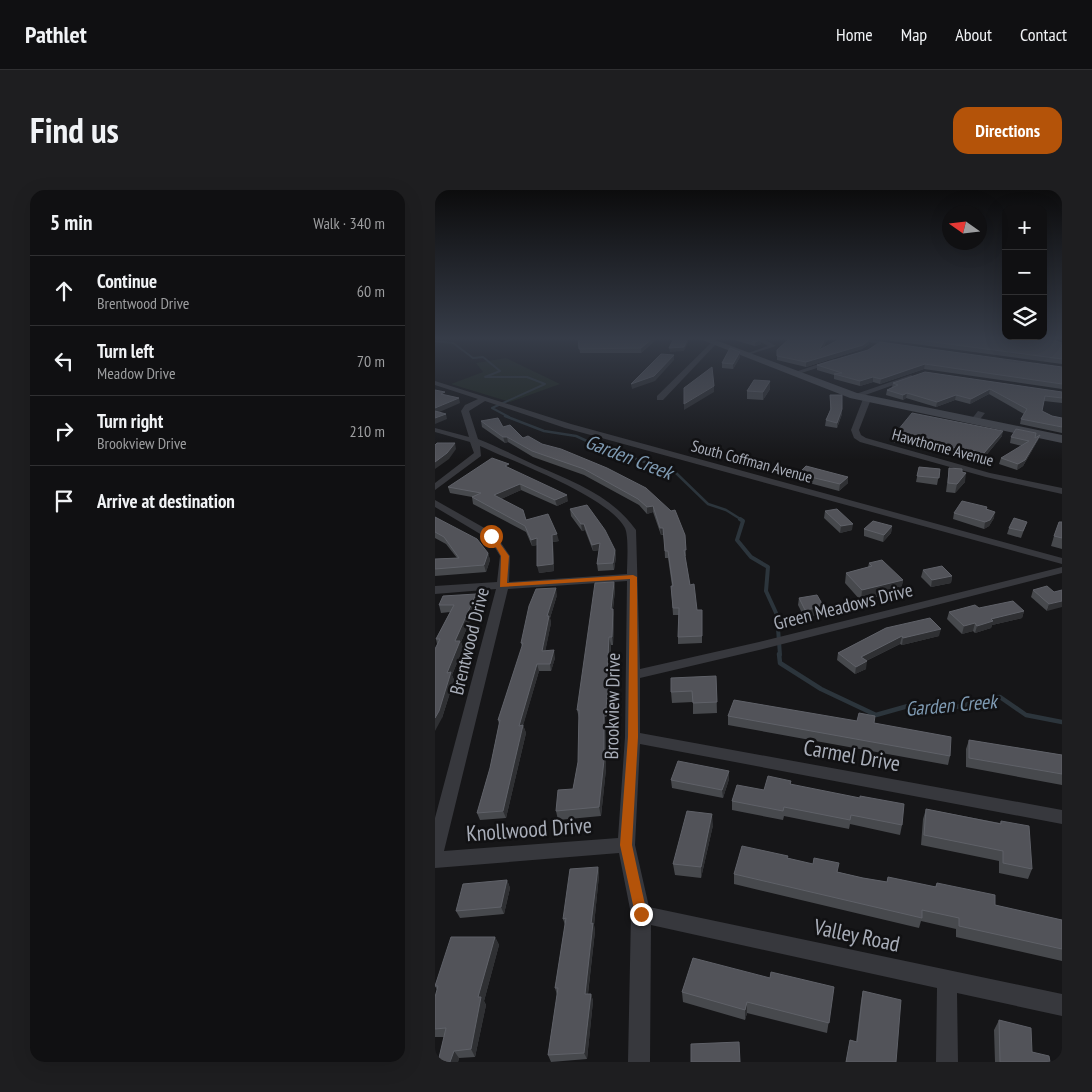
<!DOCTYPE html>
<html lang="en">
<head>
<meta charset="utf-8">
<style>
  body { margin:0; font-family:"PT Sans Narrow",sans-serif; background:#1e1e20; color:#f1f3f6 }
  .controls { position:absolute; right:15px; top:15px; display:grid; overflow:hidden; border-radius:10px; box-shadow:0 5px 20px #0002 }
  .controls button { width:45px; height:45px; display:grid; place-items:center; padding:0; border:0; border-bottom:1px solid #303032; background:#101012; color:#f1f3f6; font:25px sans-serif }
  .compass { position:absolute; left:507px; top:15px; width:45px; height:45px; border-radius:50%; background:#101012; box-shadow:0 5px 20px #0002; rotate:284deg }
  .stop { position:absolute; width:15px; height:15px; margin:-11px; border:4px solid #b45309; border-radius:50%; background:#fff }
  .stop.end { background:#b45309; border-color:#fff; box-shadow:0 1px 5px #0008 }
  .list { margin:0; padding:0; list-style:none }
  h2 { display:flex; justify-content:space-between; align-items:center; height:65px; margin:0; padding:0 20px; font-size:21px }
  h2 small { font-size:16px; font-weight:400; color:#9c9d9f }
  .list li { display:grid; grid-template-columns:32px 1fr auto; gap:15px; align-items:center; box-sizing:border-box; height:70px; padding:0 20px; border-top:1px solid #303032 }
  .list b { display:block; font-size:19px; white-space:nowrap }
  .list p { margin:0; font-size:16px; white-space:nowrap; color:#9c9d9f }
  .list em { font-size:16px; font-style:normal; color:#9c9d9f }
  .icon { flex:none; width:28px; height:28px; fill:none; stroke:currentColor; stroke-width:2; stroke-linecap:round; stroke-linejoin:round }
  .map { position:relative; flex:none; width:627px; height:872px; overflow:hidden; border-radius:15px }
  header { display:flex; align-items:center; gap:30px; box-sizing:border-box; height:70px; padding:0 25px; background:#101012; border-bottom:1px solid #303032 }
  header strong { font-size:24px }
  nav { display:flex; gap:28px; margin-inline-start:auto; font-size:18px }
  .intro { display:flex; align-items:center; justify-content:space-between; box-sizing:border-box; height:120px; padding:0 30px }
  h1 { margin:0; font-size:35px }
  .button { padding:12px 22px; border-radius:15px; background:#b45309; color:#fff; font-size:18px; font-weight:700 }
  main { display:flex; gap:30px; padding:0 30px }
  aside { flex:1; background:#101012; border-radius:15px; box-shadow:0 5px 20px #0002 }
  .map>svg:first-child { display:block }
</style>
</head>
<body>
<header>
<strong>Pathlet</strong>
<nav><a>Home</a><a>Map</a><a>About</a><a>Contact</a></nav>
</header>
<div class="intro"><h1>Find us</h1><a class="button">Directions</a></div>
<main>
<aside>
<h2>5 min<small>Walk · 340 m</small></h2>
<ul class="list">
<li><svg class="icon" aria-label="ahead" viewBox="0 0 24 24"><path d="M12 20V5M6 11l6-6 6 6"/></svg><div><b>Continue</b><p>Brentwood Drive</p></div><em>60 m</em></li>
<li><svg class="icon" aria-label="left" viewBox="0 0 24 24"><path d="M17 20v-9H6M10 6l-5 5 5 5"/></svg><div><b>Turn left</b><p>Meadow Drive</p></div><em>70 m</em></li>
<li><svg class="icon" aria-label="right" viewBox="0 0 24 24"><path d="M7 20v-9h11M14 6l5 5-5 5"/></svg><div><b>Turn right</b><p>Brookview Drive</p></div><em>210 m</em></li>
<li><svg class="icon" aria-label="arrive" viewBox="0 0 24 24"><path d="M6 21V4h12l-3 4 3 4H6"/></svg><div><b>Arrive at destination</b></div></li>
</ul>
</aside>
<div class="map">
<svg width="627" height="872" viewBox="0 0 627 872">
  <rect width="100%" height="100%" fill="#161618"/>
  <!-- green -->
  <polygon fill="#1e261f" points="71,168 125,194 75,212 16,194 48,182 41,173"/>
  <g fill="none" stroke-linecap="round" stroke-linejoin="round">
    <!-- stream-far3 -->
    <polyline stroke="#2c353c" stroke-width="2" points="0,151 18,153 38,168 48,167 65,181 50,187 92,187 110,194 57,218 74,227"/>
    <!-- stream-far2 -->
    <polyline stroke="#2c353c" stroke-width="2.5" points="70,226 109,241 141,246 165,257 240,282 273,314 291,320 307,330"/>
    <!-- stream-far1 -->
    <polyline stroke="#2c353c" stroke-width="4" points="305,329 308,331 302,350 316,367 333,377 331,401 342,425 345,465"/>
    <!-- stream -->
    <polyline stroke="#2c353c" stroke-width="4.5" points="344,464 345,473 386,499 441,525 473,516 521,517 565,507 591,525 627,532"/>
    <!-- street -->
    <g fill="#37383d" fill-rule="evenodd">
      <polygon points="319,148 327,148 341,156 310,166 310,164 333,156"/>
      <polygon points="413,148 429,148 463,155 460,157"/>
      <polygon points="277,152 282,153 228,210 222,210 222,206"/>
      <polygon points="399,169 401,172 360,185 357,183"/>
      <polygon points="476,185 479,187 478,188 422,208 415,206"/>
      <path d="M 0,191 L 136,234 L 627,368 L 627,374 L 130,238 L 50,211 L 34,221 L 43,249 C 63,257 83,267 102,276 C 139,292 177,306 201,340 L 205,479 L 324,452 L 627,377 L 627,383 L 324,460 L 205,488 L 205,543 L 627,620 L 627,634 L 205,554 L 200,655 L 214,717 L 627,804 L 627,826 L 522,803 L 523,872 L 501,872 L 502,798 L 216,735 L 215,872 L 193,872 L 196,724 L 184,663 L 0,678 L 0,628 L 61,399 L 0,404 L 0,396 L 62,392 L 65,366 L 59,356 L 52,348 L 0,317 L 0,310 L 60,344 L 75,366 L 74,392 L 192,384 C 192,373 194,347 190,338 C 173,306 79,272 45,256 L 46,266 L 0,300 L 0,293 L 39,263 L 35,252 L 0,242 L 0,238 L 34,247 L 26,221 L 30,215 L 43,209 L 0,195 ZM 192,391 L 190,547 L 183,648 L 9,661 L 73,399 Z"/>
      <polygon points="432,207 436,209 424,240 426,245 431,248 555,283 627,298 627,304 551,287 425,252 419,248 416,240 428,209"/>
      <polygon points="543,221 550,223 542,233 536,233 535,231"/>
    </g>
    <!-- secondary -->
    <polygon fill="#45474d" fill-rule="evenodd" points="262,148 275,148 422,203 627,245 627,253 415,208"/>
  </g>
  <!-- wall -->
  <g fill="#47494d">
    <polygon points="143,148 176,148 176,150 223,148 206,163 145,163"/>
    <polygon points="292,148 323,148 326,150 326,154 320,156"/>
    <polygon points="355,148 393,148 388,159 434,150 434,154 427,159 371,177 342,170 342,160"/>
    <polygon points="435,148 612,148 627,153 627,174"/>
    <polygon points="433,160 627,177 627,199 489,179 445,194 438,192 425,196 399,189 399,185 382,180 382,175"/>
    <polygon points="305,167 298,179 287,178 287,173"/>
    <polygon points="335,191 335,199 328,210 312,209 312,201"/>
    <polygon points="458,193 627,202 627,213 609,211 607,221 617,226 627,228 627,243 585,234 586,229 589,224 554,204 535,214 520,210 501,217 471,208 468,210 451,205 452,200 457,197"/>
    <polygon points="395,205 407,224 402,238 390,236 391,230 395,220"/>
    <polygon points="46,231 68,237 88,248 107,254 211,298 250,345 251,366 250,366 255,395 262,420 267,420 267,453 243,454 243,447 244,425 238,425 236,396 237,396 233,368 230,368 229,345 226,345 218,322 212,324 204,315 149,285 98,267 73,252 70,253 47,237"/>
    <polygon points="605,245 603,250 588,276 582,280 564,274 566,268 587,256 575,253 576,247 600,248"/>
    <polygon points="458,246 567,246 548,269 457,252"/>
    <polygon points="484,277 505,279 502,295 481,292"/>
    <polygon points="75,278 133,311 122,316 86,300 66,309 91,330 124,351 118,352 119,381 104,383 102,355 97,356 91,342 38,314 37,307 15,303 13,297"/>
    <polygon points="514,278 527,282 530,292 520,303 511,302"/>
    <polygon points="363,284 413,287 413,293 404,301 363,290"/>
    <polygon points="552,317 552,319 559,328 554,336 549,339 518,329 519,323"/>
    <polygon points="135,319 180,360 181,367 179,380 163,381 162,374 164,360 158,361 150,340 147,341 136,326"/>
    <polygon points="390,321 417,340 405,343 389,328"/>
    <polygon points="0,327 53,363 55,370 51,382 0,386 0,369 22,368 11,354 0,348"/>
    <polygon points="592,332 586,348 572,344 574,338"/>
    <polygon points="627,332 627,359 616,356 619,346"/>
    <polygon points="457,336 456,343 448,352 429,346 429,339"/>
    <polygon points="434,373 468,390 466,400 426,411 410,393 411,383 433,377"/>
    <polygon points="488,380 517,386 516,393 496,397 486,387"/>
    <polygon points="179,392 180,400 178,419 179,427 178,455 176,455 174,487 175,495 172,526 170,527 171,579 166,626 123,630 121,621 138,599 143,572 144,528 142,520"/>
    <polygon points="598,400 619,402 612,421 596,407"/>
    <polygon points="41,404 43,411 26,452 28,458 17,485 19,490 7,528 2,454 1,449 15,422 6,423 4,415"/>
    <polygon points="122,405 115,428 116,433 110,461 120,468 116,481 104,481 88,535 91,543 71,628 45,630 42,623 55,578 64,534 63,530 87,457 86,453"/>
    <polygon points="364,408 388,424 369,427 363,415"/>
    <polygon points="544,418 589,421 587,428 557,435 556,438 540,443 538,441 527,444 512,429 514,422"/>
    <polygon points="451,438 504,446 467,455 465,454 431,471 431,479 420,484 402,470 403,463"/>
    <polygon points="281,486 282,523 258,524 258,512 237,513 236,502"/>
    <polygon points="293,526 422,531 439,533 515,566 513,575 293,535"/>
    <polygon points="534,550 627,565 627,595 531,577 531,559"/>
    <polygon points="294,589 288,608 237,598 236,590"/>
    <polygon points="356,591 356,595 467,635 465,645 415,634 414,639 349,626 348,630 297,620 297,611"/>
    <polygon points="491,619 565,633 566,631 597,679 593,689 564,683 564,671 486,655 488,629"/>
    <polygon points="278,635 266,688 240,685 238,674"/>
    <polygon points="353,668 403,682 428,688 452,692 453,687 500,697 502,693 560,715 627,730 627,771 521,747 521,739 486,731 484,738 299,694 299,684"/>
    <polygon points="163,677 164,685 159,735 160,741 153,804 156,804 158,811 152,869 116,872 113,865 122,805 120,798 130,735 128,729"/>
    <polygon points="72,690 75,698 69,724 25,728 21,721"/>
    <polygon points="60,747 64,755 49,811 51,815 40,867 24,868 23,872 3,872 9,847 0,847 0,807 2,800 0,796"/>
    <polygon points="335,788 399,797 392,843 312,823 310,830 248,812 247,802"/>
    <polygon points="428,801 461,872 411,872 415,850 421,852 426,811"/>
    <polygon points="564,830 597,862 615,872 560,872 559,840"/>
  </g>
  <!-- shaded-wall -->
  <g fill="#2f3033">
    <polygon points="218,148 223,148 206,163 206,158"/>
    <polygon points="253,148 255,148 249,161 235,162 234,158"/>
    <polygon points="391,148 393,148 384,165 384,160"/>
    <polygon points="326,150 326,154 320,156 320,152"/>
    <polygon points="434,150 434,154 427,159 371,177 371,172"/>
    <polygon points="305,162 305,167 298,179 298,174"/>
    <polygon points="239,165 239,170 220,191 197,199 196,194"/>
    <polygon points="490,174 489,179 445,194 446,189"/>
    <polygon points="438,187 438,192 425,196 425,191"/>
    <polygon points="335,191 335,199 328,210 328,202"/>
    <polygon points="279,196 279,202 249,220 249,214"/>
    <polygon points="555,199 554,204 535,214 536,209"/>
    <polygon points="472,203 471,208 468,210 468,205"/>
    <polygon points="521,205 520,210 501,217 502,212"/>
    <polygon points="24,208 25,213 0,224 0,218"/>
    <polygon points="407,219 407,224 402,238 402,233"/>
    <polygon points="11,224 12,229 0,234 0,228"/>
    <polygon points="568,241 567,246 548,269 549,263"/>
    <polygon points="605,245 603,250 588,276 582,280 583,274"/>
    <polygon points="68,247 72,247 73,252 70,253"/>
    <polygon points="20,253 21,259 14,269 0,279 0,272"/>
    <polygon points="531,283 530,292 520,303 522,294"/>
    <polygon points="413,287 413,293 404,301 405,294"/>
    <polygon points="85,294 86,300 60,312 59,305"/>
    <polygon points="132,305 133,311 122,316 120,310"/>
    <polygon points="218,316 218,322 212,324 212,317"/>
    <polygon points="560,322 559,328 554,336 549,339 550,332"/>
    <polygon points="146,334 149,334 150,340 147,341"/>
    <polygon points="418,334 417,340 405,343 406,336"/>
    <polygon points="457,336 456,343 448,352 449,345"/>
    <polygon points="225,338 228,338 229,344 226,345"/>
    <polygon points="122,344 124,351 118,352 119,381 104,383 102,376 117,345"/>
    <polygon points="102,348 103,355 97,356 96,350"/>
    <polygon points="165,353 166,360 158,361 157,355"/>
    <polygon points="180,360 181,367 179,380 178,373"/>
    <polygon points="53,363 55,370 51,382 49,375"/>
    <polygon points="517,386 516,393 496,397 497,390"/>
    <polygon points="468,390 466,400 426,411 427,400"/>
    <polygon points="179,392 180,400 177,427 176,419"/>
    <polygon points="121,398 122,405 115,428 116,433 109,468 107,461 112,426"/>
    <polygon points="41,404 43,411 26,452 28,458 17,485 19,490 7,528 0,541 0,528 20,451"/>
    <polygon points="627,411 627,417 612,421 614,414"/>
    <polygon points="389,417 388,424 369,427 370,420"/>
    <polygon points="178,419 179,427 178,455 177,447"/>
    <polygon points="589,421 587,428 557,435 556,438 540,443 542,436 556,429"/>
    <polygon points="540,433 538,441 527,444 529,436"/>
    <polygon points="506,439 504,446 467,455 468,448"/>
    <polygon points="467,446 465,454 425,474 426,467"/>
    <polygon points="174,447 176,455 173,491 174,487 175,495 172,526 171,518"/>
    <polygon points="119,460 120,468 116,481 115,474"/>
    <polygon points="432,471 431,479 420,484 421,477"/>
    <polygon points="102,474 104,481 86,543 84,536"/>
    <polygon points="169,518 170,527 171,579 166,626 164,617"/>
    <polygon points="88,535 91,543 71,628 68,621"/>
    <polygon points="294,581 294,589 288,608 287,600"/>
    <polygon points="277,624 278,635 266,688 266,677"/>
    <polygon points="163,677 164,685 159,735 160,741 152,811 150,804 156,734"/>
    <polygon points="72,690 75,698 69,724 66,717"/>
    <polygon points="60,747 64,755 49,811 51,815 40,867 36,859 43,807"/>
    <polygon points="156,804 158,811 152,869 149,863"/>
    <polygon points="312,812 312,823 310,830 310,820"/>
    <polygon points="19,861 24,868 23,872 15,872"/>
  </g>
  <!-- building -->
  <g fill="#525359" stroke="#5f6168">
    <polygon points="143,148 175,148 175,150 181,149 182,148 218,148 206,158 144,159"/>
    <polygon points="239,148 253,148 249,157 234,158"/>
    <polygon points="307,148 323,148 326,150 320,152"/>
    <polygon points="355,148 391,148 384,160 407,148 427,148 434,150 428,155 371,172 342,166 342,160"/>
    <polygon points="468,148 612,148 627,153 627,169"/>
    <polygon points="445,152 627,177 627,194 490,174 446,189 438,187 425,191 399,184 407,183 382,175 433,160"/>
    <polygon points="295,158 305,162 298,174 287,173"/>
    <polygon points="226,164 239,165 219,186 196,194"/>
    <polygon points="277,177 279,196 249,214 249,198"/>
    <polygon points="490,182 627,202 627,208 610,206 607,221 617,226 627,228 627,237 586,229 592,219 555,199 536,209 521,205 502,212 472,203 468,205 452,200 463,195 458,193"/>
    <polygon points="319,190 335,191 328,202 312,201"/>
    <polygon points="0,200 10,202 6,204 24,208 0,218"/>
    <polygon points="395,205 407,205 407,219 402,233 391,230 396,219"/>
    <polygon points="0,221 11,224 0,228"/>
    <polygon points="477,223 568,241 549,263 458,246"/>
    <polygon points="63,228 68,237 75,235 88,248 93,246 107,254 126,259 172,278 211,298 236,321 240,320 250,345 251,360 249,360 255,395 259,394 262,420 267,420 267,446 243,447 244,418 238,418 236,396 238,396 233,361 230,361 228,338 225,338 218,316 212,317 203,309 149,279 97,261 72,247 68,247 46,231"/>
    <polygon points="581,239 601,243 600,248 605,245 590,270 583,274 566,268 594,251 576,247"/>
    <polygon points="2,253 20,253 12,263 0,272 0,255"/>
    <polygon points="57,268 74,274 70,276 132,305 120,310 85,294 59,305 88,320 91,330 113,324 122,344 117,345 118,374 102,376 102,348 96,350 90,336 37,307 46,303 13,297"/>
    <polygon points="371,276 413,287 405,294 363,284"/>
    <polygon points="484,277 505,279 504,288 482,286"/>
    <polygon points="514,278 527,279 527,282 531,283 522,294 513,293"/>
    <polygon points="527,311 552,317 551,319 560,322 555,330 550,332 519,323"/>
    <polygon points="152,315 170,340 180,360 178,373 162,374 165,353 157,355 149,334 146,334 135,319"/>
    <polygon points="402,319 418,334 406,336 390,321"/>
    <polygon points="0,327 42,349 53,363 49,375 0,379 0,369 24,368 9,347 0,342"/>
    <polygon points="579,328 592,332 588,341 574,338"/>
    <polygon points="438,331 457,336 449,345 429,339"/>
    <polygon points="624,332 627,332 627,348 619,346"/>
    <polygon points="447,370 468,390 427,400 411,383 437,376 434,373"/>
    <polygon points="507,376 517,386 497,390 488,380"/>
    <polygon points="179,392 176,419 178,419 177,447 174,447 172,487 174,487 171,518 169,518 169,570 164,617 121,621 123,600 138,599 143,572 144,520 142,520 160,393"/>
    <polygon points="612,396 619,402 627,400 627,411 614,414 598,400"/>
    <polygon points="121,398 112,426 114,426 107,461 119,460 115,474 102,474 84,536 88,535 68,621 42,623 55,578 65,530 63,530 88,453 86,453 94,416 101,399"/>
    <polygon points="41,404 20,451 25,451 12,483 16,482 4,521 0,528 0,459 5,449 1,449 19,415 4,415 8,406"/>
    <polygon points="382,405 389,417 370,420 364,408"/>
    <polygon points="578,411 589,421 556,429 558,431 542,436 540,433 529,436 514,422 540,415 544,418"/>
    <polygon points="495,428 506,439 468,448 467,446 426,467 432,471 421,477 403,463 451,438"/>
    <polygon points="281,486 282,512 258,513 257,501 236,502 236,488"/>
    <polygon points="299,510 422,531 424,523 440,526 439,533 516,547 515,566 293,526"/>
    <polygon points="534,550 627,565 627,584 534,568"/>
    <polygon points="243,571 294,581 287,600 236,590"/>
    <polygon points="333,586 356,591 355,594 425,608 425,606 469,614 467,635 416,625 415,630 349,617 348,621 297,611 302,595 329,600"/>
    <polygon points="491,619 566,634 566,631 594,636 597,679 568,673 568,661 489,645"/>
    <polygon points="252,621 277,624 266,677 238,674"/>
    <polygon points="307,656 353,666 352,668 378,674 379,668 404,673 402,682 428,688 452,692 453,687 501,697 502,693 560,705 560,715 627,730 627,759 524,736 524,728 487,720 487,728 299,684"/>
    <polygon points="163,677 156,734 158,733 150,804 156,804 149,863 113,865 123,798 120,798 131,728 128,729 135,679"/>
    <polygon points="72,690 66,717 21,721 28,694"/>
    <polygon points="16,747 60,747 43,807 46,807 36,859 19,861 15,872 3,872 11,838 0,839 0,807 3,796 0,796"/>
    <polygon points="258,768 335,788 336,782 399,797 394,833 312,812 310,820 247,802"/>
    <polygon points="428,801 466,810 461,872 411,872 415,850 422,852"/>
    <polygon points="564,830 596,838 597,862 614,866 615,872 565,872"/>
    <polygon points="304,852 305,872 256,872 256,854"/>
  </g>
  <!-- sky -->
  <linearGradient id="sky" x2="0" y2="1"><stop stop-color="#0c0c0d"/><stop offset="0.55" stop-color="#363c48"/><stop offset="1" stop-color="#363c48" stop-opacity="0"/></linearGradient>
  <rect width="627" height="270" fill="url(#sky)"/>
  <!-- route -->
  <polygon fill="#b45309" points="54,345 59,345 74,366 72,393 198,385 202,387 203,547 197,655 212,724 211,728 202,728 200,724 185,655 193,547 195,389 65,397 66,366"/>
  <g text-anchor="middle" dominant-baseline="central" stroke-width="5" stroke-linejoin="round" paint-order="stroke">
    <!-- far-street labels -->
    <g font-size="16" fill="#a8adb8" stroke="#111113">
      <text transform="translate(508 257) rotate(15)">Hawthorne Avenue</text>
      <text transform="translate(317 271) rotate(15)">South Coffman Avenue</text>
    </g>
    <!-- street labels -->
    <g font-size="19" fill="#a8adb8" stroke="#111113">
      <text transform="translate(408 416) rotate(-14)">Green Meadows Drive</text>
      <text transform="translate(34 451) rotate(-76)">Brentwood Drive</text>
      <text transform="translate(177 516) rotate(-89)">Brookview Drive</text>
    </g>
    <!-- water labels -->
    <g font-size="20" font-style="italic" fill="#7f9bb3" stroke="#111113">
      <text transform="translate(194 267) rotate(21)">Garden Creek</text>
      <text transform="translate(516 515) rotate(-5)">Garden Creek</text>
    </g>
    <!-- near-street labels -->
    <g font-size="22" fill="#a8adb8" stroke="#111113">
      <text transform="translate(417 565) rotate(10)">Carmel Drive</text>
      <text transform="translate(94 639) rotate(-4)">Knollwood Drive</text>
      <text transform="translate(422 745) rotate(12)">Valley Road</text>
    </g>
  </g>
</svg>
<div class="controls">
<button>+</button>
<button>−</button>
<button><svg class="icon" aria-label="layers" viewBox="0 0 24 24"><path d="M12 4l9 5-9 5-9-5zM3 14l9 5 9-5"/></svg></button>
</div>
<svg class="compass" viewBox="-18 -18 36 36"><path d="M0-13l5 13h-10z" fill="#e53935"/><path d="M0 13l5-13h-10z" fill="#9c9d9f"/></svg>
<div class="stop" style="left:56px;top:346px"></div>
<div class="stop end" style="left:206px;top:724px"></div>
</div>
</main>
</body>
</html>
